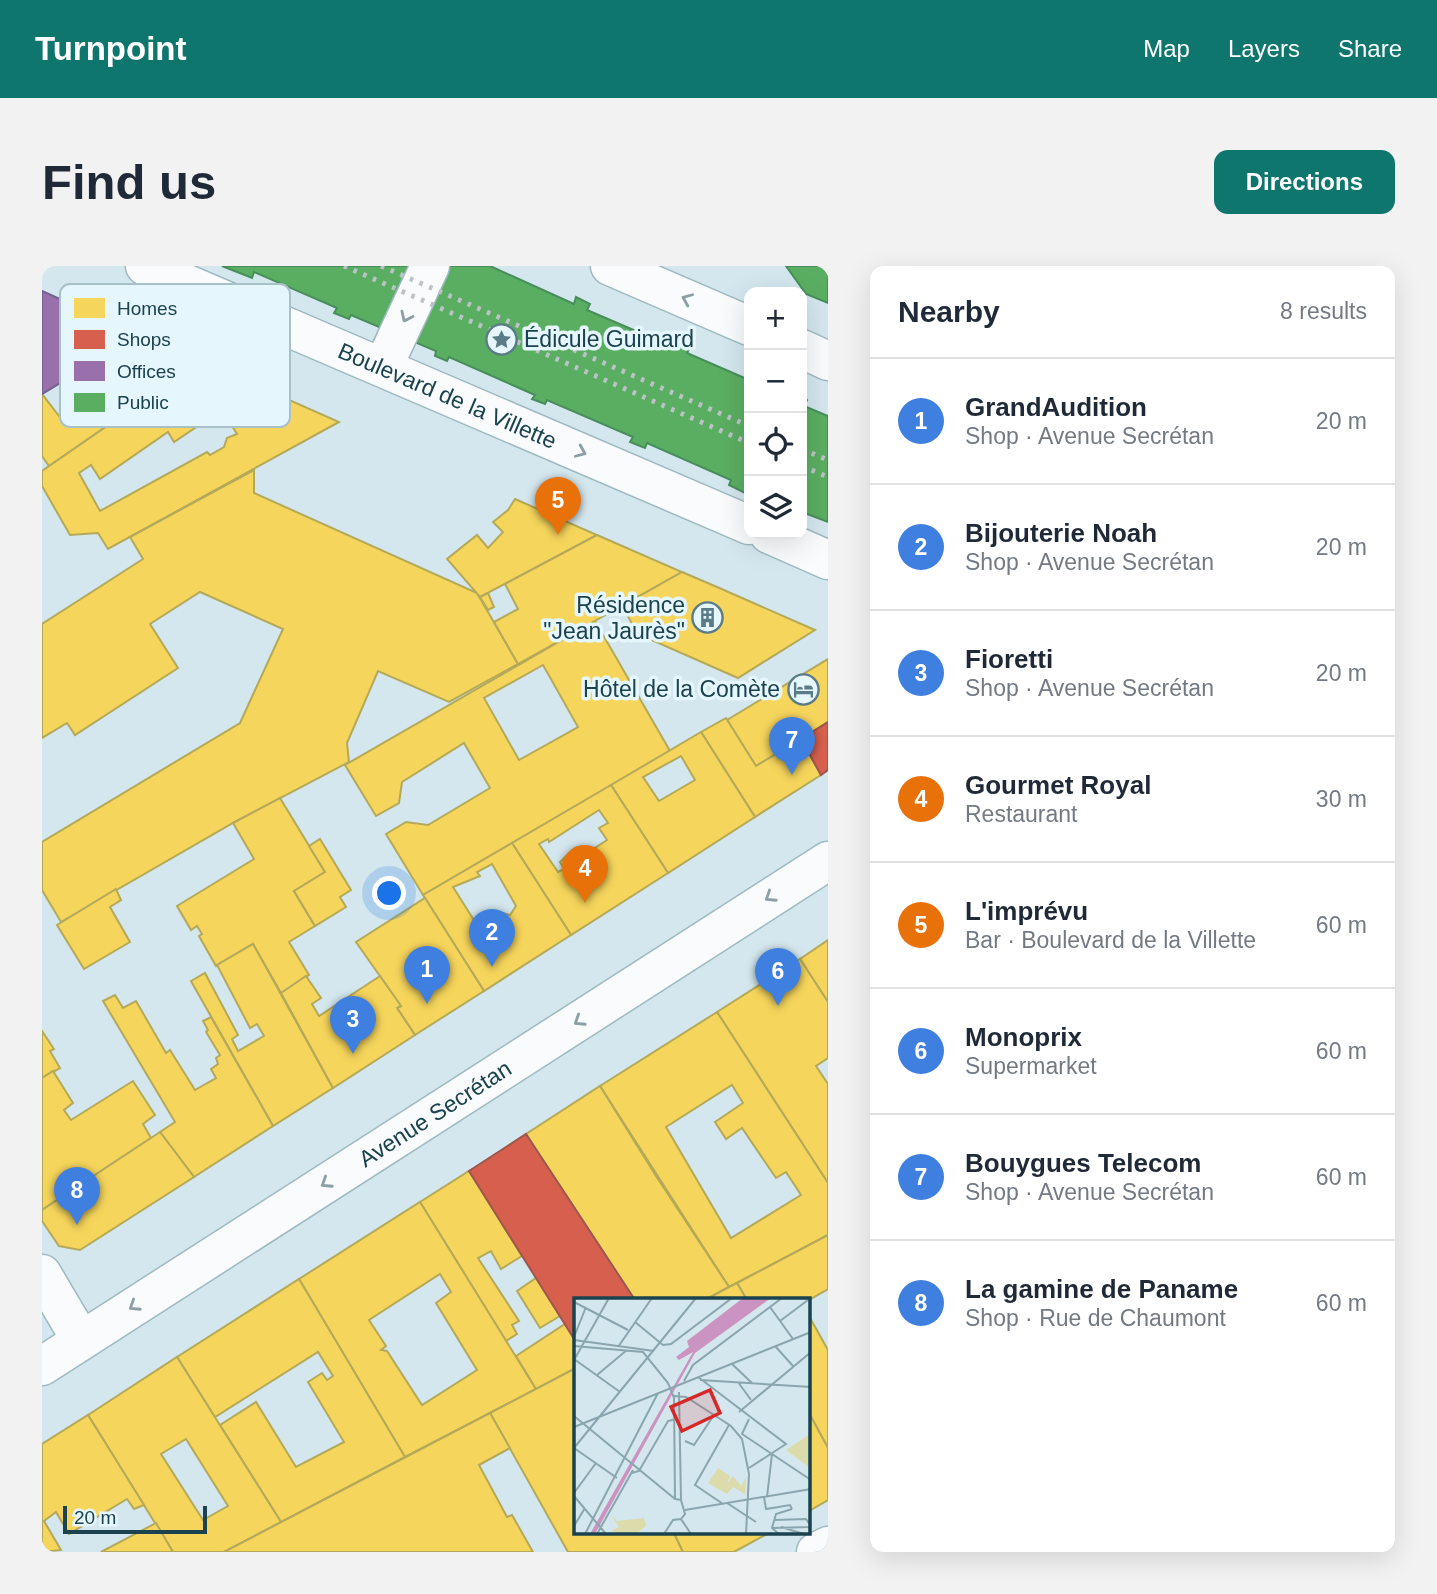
<!DOCTYPE html>
<html lang="en">
<head>
<meta charset="utf-8">
<style>
  body { margin:0; font-family:Arial,sans-serif; background:#f2f2f3; color:#1f2937 }
  .controls { position:absolute; right:21px; top:21px; display:grid; overflow:hidden; border-radius:14px; box-shadow:0 7px 28px #0002 }
  .controls button { width:63px; height:63px; display:grid; place-items:center; padding:0; border:0; border-bottom:2px solid #e0e1e3; background:#fff; color:#1f2937; font:35px sans-serif }
  .scale { position:absolute; left:21px; bottom:18px; width:144px; box-sizing:border-box; padding-left:7px; border:4px solid #1a434f; border-top:0; font-size:19px; line-height:24px; white-space:nowrap; color:#1a434f; -webkit-text-stroke:5px #e5f6fc; paint-order:stroke }
  .you { position:absolute; left:348px; top:628px; width:24px; height:24px; margin:-18px; border:5px solid #fff; border-radius:50%; background:#1a73e8; box-shadow:0 0 0 10px #1a73e833 }
  .badge { display:grid; place-items:center; width:46px; height:46px; border-radius:50%; background:#0f766e; color:#fff; font-size:23px; font-weight:700 }
  .pin { position:absolute; translate:-50% -58px; filter:drop-shadow(0 2px 4px #0008) }
  .pin::after { content:''; position:absolute; top:37px; width:24px; height:21px; background:inherit; clip-path:polygon(0 0,100% 0,50% 100%) }
  .list { margin:0; padding:0; list-style:none }
  h2 { display:flex; justify-content:space-between; align-items:center; height:91px; margin:0; padding:0 28px; font-size:30px }
  h2 small { font-size:23px; font-weight:400; color:#747a83 }
  .list li { display:grid; grid-template-columns:46px 1fr auto; gap:21px; align-items:center; box-sizing:border-box; height:126px; padding:0 28px; border-top:2px solid #e0e1e3 }
  .list b { display:block; font-size:26px; white-space:nowrap }
  .list p { margin:0; font-size:23px; white-space:nowrap; color:#747a83 }
  .list em { font-size:23px; font-style:normal; color:#747a83 }
  .icon { flex:none; width:38px; height:38px; fill:none; stroke:currentColor; stroke-width:2; stroke-linecap:round; stroke-linejoin:round }
  .map { position:relative; flex:none; width:786px; height:1286px; overflow:hidden; border-radius:14px }
  header { display:flex; align-items:center; gap:42px; box-sizing:border-box; height:98px; padding:0 35px; background:#0f766e; color:#fff }
  header strong { font-size:33px }
  nav { display:flex; gap:38px; margin-inline-start:auto; font-size:24px }
  .intro { display:flex; align-items:center; justify-content:space-between; box-sizing:border-box; height:168px; padding:0 42px }
  h1 { margin:0; font-size:49px }
  .button { padding:18px 32px; border-radius:14px; background:#0f766e; color:#fff; font-size:24px; font-weight:700 }
  main { display:flex; gap:42px; padding:0 42px }
  aside { flex:1; background:#fff; border-radius:14px; box-shadow:0 7px 28px #0002 }
  .map>svg:first-child { display:block }
</style>
</head>
<body>
<header>
<strong>Turnpoint</strong>
<nav><a>Map</a><a>Layers</a><a>Share</a></nav>
</header>
<div class="intro"><h1>Find us</h1><a class="button">Directions</a></div>
<main>
<div class="map">
<svg width="786" height="1286" viewBox="0 0 786 1286">
  <rect width="100%" height="100%" fill="#d4e7ee"/>
  <!-- homes -->
  <g fill="#f6d55c" stroke="#b4a958" stroke-width="2" fill-rule="evenodd">
    <polygon points="98,69 159,95 7,200 0,190 0,128 17,150 56,123 42,103"/>
    <path d="M 159,95 L 297,156 L 66,283 L 56,267 L 28,269 L 0,220 L 0,205 ZM 187,155 L 195,168 L 185,172 L 182,181 L 168,189 L 165,186 L 58,245 L 37,207 L 49,199 L 58,213 L 126,166 L 132,176 L 159,158 L 160,160 L 173,157 L 177,161 Z"/>
    <polygon points="212,204 212,227 435,327 476,398 407,436 336,405 305,477 307,496 191,557 19,656 0,624 0,576 198,457 241,363 158,326 108,358 136,402 33,469 25,457 0,472 0,358 101,293 88,271"/>
    <polygon points="473,233 555,269 438,331 405,293 435,269 446,282 461,266 451,256 466,244"/>
    <polygon points="555,269 640,306 476,398 452,356 476,343 463,318"/>
    <polygon points="640,306 675,321 773,364 696,412 596,368 580,340"/>
    <polygon points="446,327 452,341 446,344 438,331"/>
    <path d="M 553,355 L 628,485 L 381,629 L 344,568 L 364,556 L 386,559 L 448,522 L 422,477 L 360,516 L 357,537 L 334,550 L 303,499 ZM 501,399 L 536,461 L 477,494 L 442,432 Z"/>
    <polygon points="786,393 786,456 714,500 685,454"/>
    <polygon points="684,452 714,500 759,473 779,509 713,551 659,466"/>
    <path d="M 659,466 L 713,551 L 626,607 L 569,519 ZM 639,490 L 653,514 L 617,535 L 601,511 Z"/>
    <path d="M 569,519 L 626,607 L 529,669 L 470,577 ZM 557,544 L 566,557 L 557,562 L 565,574 L 548,585 L 540,580 L 533,582 L 518,596 L 522,603 L 516,606 L 497,578 L 506,573 L 507,576 Z"/>
    <polygon points="238,532 283,606 252,625 273,660 247,676 267,709 239,727 211,678 174,700 157,670 160,668 155,660 149,664 135,640 212,593 191,557"/>
    <polygon points="278,573 309,624 298,631 304,641 273,660 252,625 283,606 267,580"/>
    <path d="M 470,577 L 529,669 L 442,725 L 381,629 ZM 450,598 L 474,640 L 468,649 L 461,647 L 449,654 L 449,662 L 442,663 L 435,659 L 411,621 L 438,610 L 435,606 Z"/>
    <polygon points="74,623 79,634 68,641 88,676 42,703 15,659"/>
    <polygon points="383,632 442,725 373,769 355,742 359,740 314,676"/>
    <polygon points="786,674 786,736 758,693"/>
    <polygon points="211,678 291,822 231,860 149,715 163,707 196,769 190,773 196,785 222,770 215,758 208,762 175,699"/>
    <polygon points="758,693 786,736 786,792 774,800 786,818 786,917 675,746"/>
    <polygon points="264,710 279,732 270,738 277,750 338,710 359,740 355,742 373,769 291,822 239,727"/>
    <polygon points="73,729 81,742 94,735 124,787 128,784 153,824 174,812 169,803 176,798 174,792 178,789 164,766 166,764 161,755 169,751 231,860 152,911 118,866 133,856 61,735"/>
    <path d="M 675,746 L 786,917 L 786,969 L 687,1021 L 558,820 ZM 690,819 L 701,837 L 673,856 L 684,873 L 700,862 L 734,912 L 744,906 L 759,929 L 689,972 L 624,861 Z"/>
    <polygon points="0,765 12,783 8,785 18,802 0,812"/>
    <polygon points="11,805 31,837 22,844 29,854 91,815 113,849 101,858 109,872 0,944 0,812"/>
    <polygon points="558,820 614,910 687,1021 663,1034 593,1034 484,868"/>
    <polygon points="118,866 152,911 38,984 17,980 0,955 0,944"/>
    <polygon points="427,905 480,990 459,1003 449,985 436,992 477,1055 470,1059 475,1068 464,1075 378,936"/>
    <path d="M 378,936 L 494,1123 L 363,1191 L 257,1013 ZM 398,1008 L 409,1026 L 394,1037 L 435,1104 L 380,1139 L 345,1085 L 339,1084 L 344,1080 L 327,1054 Z"/>
    <polygon points="786,969 786,1023 767,1034 705,1034 695,1017"/>
    <polygon points="494,1012 518,1050 498,1062 475,1025"/>
    <polygon points="257,1013 363,1191 239,1256 178,1159 214,1136 254,1201 302,1176 266,1116 280,1107 285,1114 291,1110 276,1086 173,1151 135,1091"/>
    <polygon points="695,1017 705,1034 663,1034 687,1021"/>
    <polygon points="767,1050 786,1084 786,1182 767,1147"/>
    <polygon points="523,1058 534,1076 534,1102 494,1123 474,1090"/>
    <path d="M 135,1091 L 239,1256 L 182,1286 L 131,1286 L 46,1149 ZM 144,1173 L 186,1240 L 161,1254 L 119,1188 Z"/>
    <polygon points="534,1102 534,1267 632,1267 641,1286 526,1286 448,1147"/>
    <polygon points="448,1147 468,1182 437,1199 465,1251 470,1249 491,1286 182,1286"/>
    <polygon points="767,1147 786,1182 786,1234 767,1245"/>
    <polygon points="46,1149 102,1239 92,1243 85,1233 27,1268 14,1246 2,1255 19,1284 0,1286 0,1178"/>
    <polygon points="114,1257 131,1286 59,1286"/>
    <polygon points="632,1267 727,1267 692,1286 641,1286"/>
  </g>
  <!-- shops -->
  <g fill="#d6604d" stroke="#9e574e" stroke-width="2">
    <polygon points="786,456 786,504 779,509 759,473"/>
    <polygon points="484,868 593,1034 534,1034 534,1076 427,905"/>
  </g>
  <!-- offices -->
  <polygon fill="#9970ab" stroke="#73628f" stroke-width="2" points="0,25 78,60 98,69 0,128"/>
  <!-- public -->
  <g fill="#5aae61" stroke="#478e5c" stroke-width="2">
    <polygon points="180,0 448,0 532,38 534,31 548,38 545,44 631,81 634,75 648,81 645,87 707,114 707,229 687,219 689,214 605,177 603,182 588,176 591,171 505,134 503,138 490,133 493,129 407,91 405,95 393,90 394,85 309,49 307,53 292,47 295,42 212,6 210,12"/>
    <polygon points="744,0 786,0 786,37 764,28"/>
    <polygon points="760,130 765,134 762,140 786,150 786,256 760,246"/>
  </g>
  <g fill="none" stroke-linecap="round" stroke-linejoin="round">
    <defs>
      <g id="minor">
        <polyline points="0,1008 39,1074"/>
        <polyline points="774,1286 786,1280"/>
      </g>
      <polyline id="tertiary" points="341,101 388,0"/>
      <g id="secondary">
        <path id="s1" d="M 0,1100 L 786,595"/>
      </g>
      <g id="primary">
        <path id="s2" d="M 103,0 L 707,259"/>
        <polyline points="568,0 707,60"/>
        <polyline points="760,83 786,95"/>
        <polyline points="727,268 786,294"/>
      </g>
    </defs>
    <!-- minor casing -->
    <use href="#minor" stroke="#9eb9c1" stroke-width="41"/>
    <!-- tertiary casing -->
    <use href="#tertiary" stroke="#9eb9c1" stroke-width="41"/>
    <!-- secondary casing -->
    <use href="#secondary" stroke="#9eb9c1" stroke-width="41"/>
    <!-- primary casing -->
    <use href="#primary" stroke="#9eb9c1" stroke-width="41"/>
    <!-- minor -->
    <use href="#minor" stroke="#f9fbfc" stroke-width="38"/>
    <!-- tertiary -->
    <use href="#tertiary" stroke="#f9fbfc" stroke-width="38"/>
    <!-- secondary -->
    <use href="#secondary" stroke="#f9fbfc" stroke-width="38"/>
    <!-- primary -->
    <use href="#primary" stroke="#f9fbfc" stroke-width="38"/>
    <!-- rail -->
    <g stroke="#bcc3c6" stroke-width="5" stroke-dasharray="3.5 7" stroke-linecap="butt">
      <polyline points="302,0 707,177"/>
      <polyline points="339,0 707,160"/>
      <polyline points="760,183 786,194"/>
      <polyline points="760,200 786,211"/>
    </g>
  </g>
  <!-- one-way arrows -->
  <defs><path id="oneway-chevron" d="M-2-3.5L2.5 0L-2 3.5" fill="none" stroke-width="1.6" stroke-linecap="round" stroke-linejoin="round" transform="scale(1.75)"/></defs>
  <g stroke="#8a9fa6">
    <use href="#oneway-chevron" transform="translate(645 33) rotate(-157)"/>
    <use href="#oneway-chevron" transform="translate(364 51) rotate(115)"/>
    <use href="#oneway-chevron" transform="translate(539 186) rotate(23)"/>
    <use href="#oneway-chevron" transform="translate(728 631) rotate(147)"/>
    <use href="#oneway-chevron" transform="translate(537 755) rotate(147)"/>
    <use href="#oneway-chevron" transform="translate(284 917) rotate(147)"/>
    <use href="#oneway-chevron" transform="translate(92 1040) rotate(147)"/>
  </g>
  <!-- icons -->
  <defs>
    <symbol id="sight-ring" viewBox="-11 -11 22 22"><circle r="9.5" fill="#e5f6fc" stroke="#5b7c87" stroke-width="1.5"/><path d="M0-6L1.8-2.2L6-1.7L2.9 1.2L3.7 5.4L0 3.3L-3.7 5.4L-2.9 1.2L-6-1.7L-1.8-2.2Z" fill="#5b7c87"/></symbol>
    <symbol id="building-ring" viewBox="-11 -11 22 22"><circle r="9.5" fill="#e5f6fc" stroke="#5b7c87" stroke-width="1.5"/><path d="M-4-6H4V6H1V3H-1V6H-4ZM-2.5-4.3h1.7v1.8h-1.7ZM.8-4.3h1.7v1.8H.8ZM-2.5-1h1.7V.8h-1.7ZM.8-1h1.7V.8H.8Z" fill="#5b7c87"/></symbol>
    <symbol id="hotel-ring" viewBox="-11 -11 22 22"><circle r="9.5" fill="#e5f6fc" stroke="#5b7c87" stroke-width="1.5"/><path d="M-6-4.5h1.5V1H6V5H4.5V3h-9V5H-6ZM-4 0a1.8 1.8 0 1 1 3.6 0ZM.5 0V-2.5h3Q6-2.5 6 0Z" fill="#5b7c87"/></symbol>
  </defs>
  <g fill-rule="evenodd">
    <use href="#sight-ring" x="442" y="56" width="35" height="35"/>
    <use href="#building-ring" x="648" y="334" width="35" height="35"/>
    <use href="#hotel-ring" x="744" y="406" width="35" height="35"/>
  </g>
  <g text-anchor="middle" dominant-baseline="central" stroke-width="7" stroke-linejoin="round" paint-order="stroke">
    <!-- poi labels -->
    <g font-size="23" fill="#1a434f" stroke="#e5f6fc" text-anchor="end">
      <text x="482" y="73" text-anchor="start">Édicule Guimard</text>
      <text x="643" y="339">Résidence<tspan x="643" dy="26">"Jean Jaurès"</tspan></text>
      <text x="738" y="423">Hôtel de la Comète</text>
    </g>
    <!-- street labels -->
    <g font-size="23" fill="#1a434f" stroke="#e5f6fc">
      <text stroke="none"><textPath href="#s2" startOffset="329">Boulevard de la Villette</textPath></text>
      <text stroke="none"><textPath href="#s1" startOffset="467">Avenue Secrétan</textPath></text>
    </g>
  </g>
  <!-- overview -->
  <g transform="translate(532 1032)">
    <rect width="236" height="236" fill="#d4e7ee"/>
    <path d="M 236,136 L 236,170 L 212,152 ZM 144,170 L 156,178 L 153,186 L 159,178 L 167,188 L 172,179 L 171,196 L 159,189 L 153,196 L 134,185 ZM 37,217 L 43,223 L 70,220 L 72,228 L 62,236 L 42,236 L 38,232 L 45,229 Z" fill="#dbdbac"/>
    <path d="M 169,0 L 197,0 L 121,55 L 21,236 L 16,236 L 119,54 L 105,62 L 102,59 L 115,49 L 113,43 Z" fill="#cb94c0"/>
    <path fill="none" stroke="#8aa5ae" stroke-width="2" d="M 0,4 L 54,32M 196,9 L 219,41M 206,23 L 234,2M 61,24 L 89,47 L 97,46 L 158,0M 0,39 L 12,9M 0,42 L 80,53M 0,48 L 69,54 L 94,85 L 100,100 L 101,201 L 107,202M 201,48 L 219,68M 44,49 L 78,0M 0,61 L 46,94M 0,62 L 35,0M 158,66 L 178,85M 23,77 L 53,52M 124,79 L 212,146 L 175,170M 126,82 L 237,89M 110,83 L 119,67 L 208,0M 164,84 L 177,102M 105,94 L 107,202M 100,98 L 112,99 L 157,128 L 168,141 L 175,176 L 172,236M 165,114 L 237,54M 0,118 L 101,201M 175,121 L 168,136 L 237,182M 0,129 L 237,34M 111,143 L 120,147 L 140,117M 0,150 L 43,180M 0,150 L 122,0M 58,175 L 65,173 L 94,123 L 102,121M 0,195 L 22,165M 0,198 L 32,236M 190,199 L 192,211 L 216,207 L 218,211M 193,199 L 198,156M 107,202 L 111,216 L 107,221 L 117,236M 153,205 L 182,224M 149,206 L 121,187 L 155,127M 111,212 L 237,191M 200,222 L 232,221 L 237,228M 0,228 L 11,210M 207,229 L 230,236M 198,230 L 237,229M 11,236 L 84,95M 23,236 L 59,172M 90,236 L 99,222 L 107,221M 205,236 L 198,230 L 202,216 L 218,211"/>
    <path fill="#d62828" fill-opacity="0.15" stroke="#d62828" stroke-width="3.5" d="M 136,92 L 146,115 L 108,133 L 97,109 Z"/>
    <rect width="236" height="236" fill="none" stroke="#1a434f" stroke-width="3.5"/>
  </g>
  <!-- legend -->
  <rect x="18" y="18" width="230" height="143" rx="10" fill="#e5f6fc" stroke="#a8c0c8" stroke-width="2"/>
  <rect x="32" y="32" width="31" height="20" fill="#f6d55c"/>
  <rect x="32" y="64" width="31" height="19" fill="#d6604d"/>
  <rect x="32" y="95" width="31" height="20" fill="#9970ab"/>
  <rect x="32" y="127" width="31" height="19" fill="#5aae61"/>
  <g font-size="19" fill="#1a434f">
    <text x="75" y="49">Homes</text>
    <text x="75" y="80">Shops</text>
    <text x="75" y="112">Offices</text>
    <text x="75" y="143">Public</text>
  </g>
</svg>
<div class="controls">
<button>+</button>
<button>−</button>
<button><svg class="icon" aria-label="locate" viewBox="0 0 24 24"><circle cx="12" cy="12" r="6"/><path d="M12 2v4M12 18v4M2 12h4M18 12h4"/></svg></button>
<button><svg class="icon" aria-label="layers" viewBox="0 0 24 24"><path d="M12 4l9 5-9 5-9-5zM3 14l9 5 9-5"/></svg></button>
</div>
<div class="scale">20 m</div>
<div class="you"></div>
<div class="pin badge" style="left:385px;top:738px;background:#3f7fe0">1</div>
<div class="pin badge" style="left:450px;top:701px;background:#3f7fe0">2</div>
<div class="pin badge" style="left:311px;top:788px;background:#3f7fe0">3</div>
<div class="pin badge" style="left:543px;top:637px;background:#e8710a">4</div>
<div class="pin badge" style="left:516px;top:269px;background:#e8710a">5</div>
<div class="pin badge" style="left:736px;top:740px;background:#3f7fe0">6</div>
<div class="pin badge" style="left:750px;top:509px;background:#3f7fe0">7</div>
<div class="pin badge" style="left:35px;top:959px;background:#3f7fe0">8</div>
</div>
<aside>
<h2>Nearby<small>8 results</small></h2>
<ul class="list">
<li><span class="badge" style="background:#3f7fe0">1</span><div><b>GrandAudition</b><p>Shop · Avenue Secrétan</p></div><em>20 m</em></li>
<li><span class="badge" style="background:#3f7fe0">2</span><div><b>Bijouterie Noah</b><p>Shop · Avenue Secrétan</p></div><em>20 m</em></li>
<li><span class="badge" style="background:#3f7fe0">3</span><div><b>Fioretti</b><p>Shop · Avenue Secrétan</p></div><em>20 m</em></li>
<li><span class="badge" style="background:#e8710a">4</span><div><b>Gourmet Royal</b><p>Restaurant</p></div><em>30 m</em></li>
<li><span class="badge" style="background:#e8710a">5</span><div><b>L'imprévu</b><p>Bar · Boulevard de la Villette</p></div><em>60 m</em></li>
<li><span class="badge" style="background:#3f7fe0">6</span><div><b>Monoprix</b><p>Supermarket</p></div><em>60 m</em></li>
<li><span class="badge" style="background:#3f7fe0">7</span><div><b>Bouygues Telecom</b><p>Shop · Avenue Secrétan</p></div><em>60 m</em></li>
<li><span class="badge" style="background:#3f7fe0">8</span><div><b>La gamine de Paname</b><p>Shop · Rue de Chaumont</p></div><em>60 m</em></li>
</ul>
</aside>
</main>
</body>
</html>
